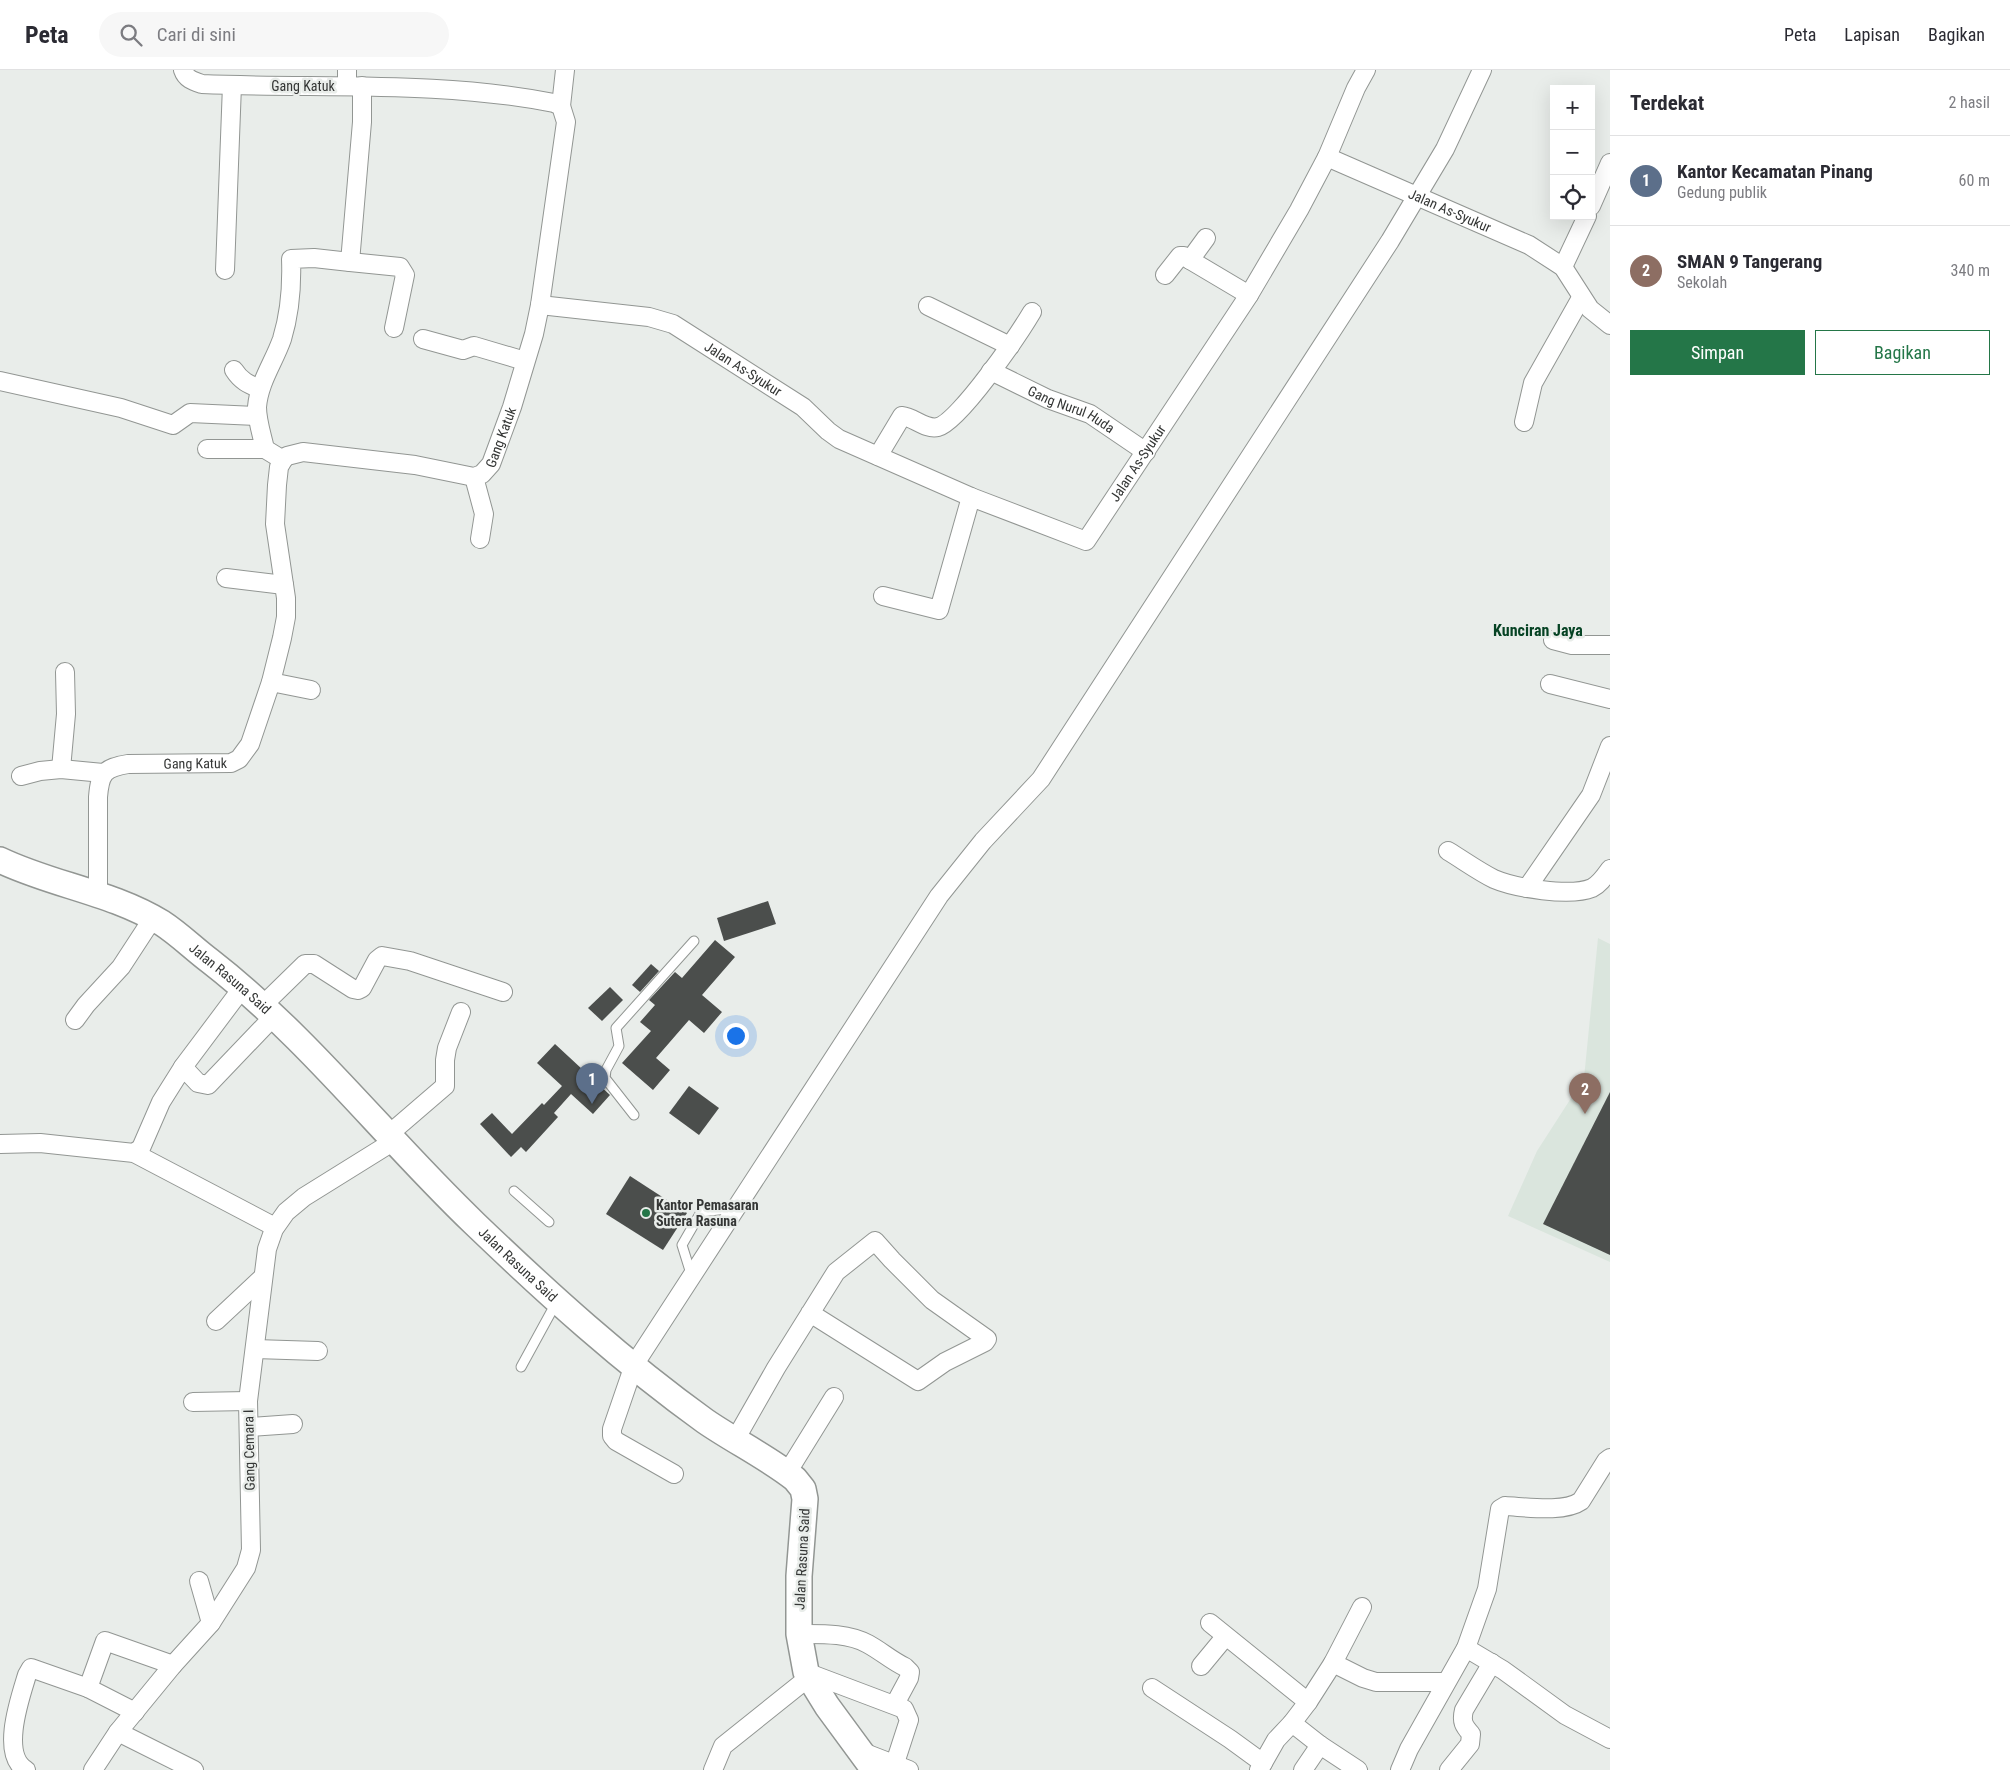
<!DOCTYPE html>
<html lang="id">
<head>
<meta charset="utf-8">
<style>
  body { margin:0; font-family:"Roboto Condensed",sans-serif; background:#f7f7f7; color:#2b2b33 }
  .controls { position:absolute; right:15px; top:15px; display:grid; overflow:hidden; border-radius:0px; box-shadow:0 5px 20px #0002 }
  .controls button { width:45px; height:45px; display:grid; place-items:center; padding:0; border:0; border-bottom:1px solid #e1e1e2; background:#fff; color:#2b2b33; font:25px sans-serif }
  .you { position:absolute; left:735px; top:965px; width:18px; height:18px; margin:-12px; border:4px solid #fff; border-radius:50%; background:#1a73e8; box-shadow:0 0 0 8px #1a73e833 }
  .badge { display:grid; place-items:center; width:32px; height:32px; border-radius:50%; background:#247648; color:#fff; font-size:16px; font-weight:700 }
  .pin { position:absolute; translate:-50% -41px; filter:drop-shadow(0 1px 2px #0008) }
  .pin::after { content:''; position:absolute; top:26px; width:18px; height:15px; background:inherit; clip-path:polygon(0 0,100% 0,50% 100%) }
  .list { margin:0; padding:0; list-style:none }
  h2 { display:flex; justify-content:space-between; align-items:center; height:65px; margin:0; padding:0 20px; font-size:21px }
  h2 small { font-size:16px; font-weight:400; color:#7c7c81 }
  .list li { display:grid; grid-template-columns:32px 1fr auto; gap:15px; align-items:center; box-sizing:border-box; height:90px; padding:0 20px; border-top:1px solid #e1e1e2 }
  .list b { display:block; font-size:19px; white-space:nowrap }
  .list p { margin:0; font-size:16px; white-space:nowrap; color:#7c7c81 }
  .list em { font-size:16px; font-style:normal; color:#7c7c81 }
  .actions { display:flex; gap:10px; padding:15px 20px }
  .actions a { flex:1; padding:11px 0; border:1px solid #247648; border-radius:0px; text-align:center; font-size:18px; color:#247648 }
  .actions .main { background:#247648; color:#fff }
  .icon { flex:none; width:28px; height:28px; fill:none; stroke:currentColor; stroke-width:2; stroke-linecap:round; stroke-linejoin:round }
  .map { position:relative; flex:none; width:1610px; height:1700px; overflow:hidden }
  header { display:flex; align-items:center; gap:30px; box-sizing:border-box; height:70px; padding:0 25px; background:#fff; border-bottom:1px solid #e1e1e2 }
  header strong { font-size:24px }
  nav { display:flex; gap:28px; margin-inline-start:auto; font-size:18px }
  .search { width:350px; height:45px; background:#f7f7f7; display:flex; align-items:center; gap:12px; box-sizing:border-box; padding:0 18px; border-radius:28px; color:#7c7c81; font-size:19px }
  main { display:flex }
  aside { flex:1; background:#fff }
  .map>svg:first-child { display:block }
</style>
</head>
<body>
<header>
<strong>Peta</strong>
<div class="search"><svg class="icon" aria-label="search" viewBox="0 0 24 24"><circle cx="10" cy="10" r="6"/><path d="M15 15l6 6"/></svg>Cari di sini</div>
<nav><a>Peta</a><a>Lapisan</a><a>Bagikan</a></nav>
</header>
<main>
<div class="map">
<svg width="1610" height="1700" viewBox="0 0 1610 1700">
  <rect width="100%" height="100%" fill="#e9edea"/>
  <!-- built -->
  <polygon fill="#dae5dd" points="1598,868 1610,874 1610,1192 1508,1146 1537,1081 1584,1008"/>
  <!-- building -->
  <g fill="#4b4e4c">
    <polygon points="768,831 776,854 724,871 717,848"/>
    <polygon points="715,870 735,887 702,925 722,942 704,963 689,950 656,988 670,1000 653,1020 622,993 651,961 640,952 655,935 649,930 675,902 682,908"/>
    <polygon points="651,894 659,901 640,922 632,915"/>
    <polygon points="610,917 623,930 602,951 588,938"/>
    <polygon points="555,974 610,1025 593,1044 571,1024 554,1043 558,1047 526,1082 521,1077 511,1087 480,1054 492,1043 512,1064 542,1033 544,1035 562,1016 537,993"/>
    <polygon points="689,1016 719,1038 699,1065 669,1043"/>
    <polygon points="1610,1022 1610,1185 1543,1154"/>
    <polygon points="630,1106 687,1143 663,1180 606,1144"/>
  </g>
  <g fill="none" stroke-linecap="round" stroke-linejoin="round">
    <defs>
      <g id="lane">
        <polyline points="634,1045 605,1008 606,1000 619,976 616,958 694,871"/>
        <polyline points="514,1121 549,1152"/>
        <polyline points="692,1207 682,1175 701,1142 735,1138"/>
        <polyline points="521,1297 556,1233"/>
      </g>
      <g id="street">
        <polyline points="347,16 347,0"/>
        <polyline points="561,36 565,0"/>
        <path id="s1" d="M 1327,87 L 1529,175 L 1563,197 L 1590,239 L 1610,255"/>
        <polyline points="1591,136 1610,93"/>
        <polyline points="1206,168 1190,190 1249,225"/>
        <polyline points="350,192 400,197 405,205 394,258"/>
        <polyline points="1563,197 1587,146"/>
        <polyline points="225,200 232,15"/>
        <polyline points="1165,205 1180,186 1184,186 1190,190"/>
        <path id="s2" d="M 540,235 L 649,247 L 673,254 L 803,337 L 828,361 L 839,369 L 971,427 L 1086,471 L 1249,225 L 1299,140 L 1327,87 L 1356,18 L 1366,0"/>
        <polyline points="928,236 1010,276"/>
        <polyline points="423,269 463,280 474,276 525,291"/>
        <path d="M 234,300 C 241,311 248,314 260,319"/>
        <path id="s3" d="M 991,301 L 1048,329 L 1090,344 L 1146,382"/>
        <polyline points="0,311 121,338 173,355 190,343 257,346"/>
        <polyline points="1524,352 1533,313 1581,228"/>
        <polyline points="207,379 265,379"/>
        <path d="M 878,386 L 902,346 C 914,347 925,360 938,357 C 959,352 1019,264 1032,242"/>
        <path d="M 283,390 L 265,379 C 262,365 257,351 257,337 C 259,312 274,292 282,269 C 290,243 292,215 291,189 L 314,188 L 350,192 L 362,52 L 362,16"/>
        <polyline points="474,407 484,444 480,469"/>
        <polyline points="226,508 284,515"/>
        <polyline points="883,526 939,540 971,427"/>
        <polyline points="1553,570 1572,575 1610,575"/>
        <polyline points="271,612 311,620"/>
        <polyline points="1550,614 1610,629"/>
        <polyline points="61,699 66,644 65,602"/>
        <polyline points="21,706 40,701 61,699 103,703"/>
        <path d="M 1448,781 C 1463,790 1478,801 1494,809 C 1515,818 1570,827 1592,818 C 1600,814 1605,806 1610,799"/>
        <polyline points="1527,818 1591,725 1610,676"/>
        <path id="s4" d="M 98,824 L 98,727 C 100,703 104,698 128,694 L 231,693 L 239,689 L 250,674 L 271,612 L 282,568 L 286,547 L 286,528 L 275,454 L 277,415 L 279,397 L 283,390 L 287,386 L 303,382 L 415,395 L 474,407 L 482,404 L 491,394 L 512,337 L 534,264 L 540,235 L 566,52 L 561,36 L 554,33 C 438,10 319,19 202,14 C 193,11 186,9 183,0"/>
        <polyline points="263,935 305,894 314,894 353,919 358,920 362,918 377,890 382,886 410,891 503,922"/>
        <polyline points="75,950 86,935 121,897 153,848"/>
        <polyline points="183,997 243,917"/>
        <polyline points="388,1065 445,1016 445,990 447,978 461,942"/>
        <polyline points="0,1074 40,1073 134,1083 275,1157"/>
        <polyline points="134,1083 141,1078 161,1032 183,997 198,1013 208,1015 274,946"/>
        <polyline points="216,1251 263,1207"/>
        <polyline points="255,1279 318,1281"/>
        <polyline points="193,1332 248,1331"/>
        <polyline points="249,1357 293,1354"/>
        <polyline points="735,1370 776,1298 836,1202 875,1171 892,1190 932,1230 987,1269 985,1272 945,1292 918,1311 810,1243"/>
        <polyline points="787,1403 834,1327"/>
        <polyline points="674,1404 616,1371 612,1366 612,1359 634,1295 939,826 983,771 1041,709 1390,171 1445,79 1482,0"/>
        <polyline points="199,1511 211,1553"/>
        <polyline points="1210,1553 1308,1632"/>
        <path d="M 799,1564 C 822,1564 848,1563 868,1574 C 881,1581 892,1591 905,1597 L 910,1602 L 909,1608 L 895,1634"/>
        <polyline points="1466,1578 1503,1600 1565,1645 1610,1669"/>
        <polyline points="1333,1593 1363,1608 1376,1612 1445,1612"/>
        <polyline points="1201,1596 1225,1567"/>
        <polyline points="806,1602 904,1639 909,1650 895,1693"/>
        <polyline points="88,1618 105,1571 173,1595"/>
        <polyline points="1152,1618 1230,1669 1263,1693"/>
        <polyline points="1292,1653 1320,1675 1358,1700"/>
        <polyline points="118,1662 194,1700"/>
        <polyline points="860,1681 909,1700"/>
        <path d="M 26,1700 C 0,1685 20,1628 27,1605 L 31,1598 L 88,1618 L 135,1642"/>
        <polyline points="93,1700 118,1662 173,1595 211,1553 246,1498 251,1480 248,1331 267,1179 274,1159 286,1142 304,1127 394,1071"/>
        <polyline points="713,1700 723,1676 808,1608"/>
        <polyline points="1259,1700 1276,1670 1292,1653 1308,1632 1333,1593 1362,1537"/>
        <polyline points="1303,1700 1320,1675"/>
        <path d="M 1400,1700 L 1409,1679 L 1466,1578 L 1487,1519 L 1500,1439 L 1505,1436 C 1526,1437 1564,1443 1581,1431 L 1606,1391 L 1610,1388"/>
        <path d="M 1449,1700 L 1470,1674 L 1471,1664 C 1464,1656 1461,1652 1464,1640 L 1492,1593"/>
      </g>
      <g id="secondary">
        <path id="s5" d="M 0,790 C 52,815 111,822 162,853 C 179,864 194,879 210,891 C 309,968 385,1068 475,1154 C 548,1224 623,1292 705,1351 C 734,1371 767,1387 795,1409 L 803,1419 L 805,1429 L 799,1506 L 799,1564 L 806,1602 L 827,1636 L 874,1700"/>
      </g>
    </defs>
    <!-- lane casing -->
    <use href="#lane" stroke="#929693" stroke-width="11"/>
    <!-- street casing -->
    <use href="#street" stroke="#929693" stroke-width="20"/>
    <!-- secondary casing -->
    <use href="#secondary" stroke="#929693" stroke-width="28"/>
    <!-- lane -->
    <use href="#lane" stroke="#fff" stroke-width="9"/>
    <!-- street -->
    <use href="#street" stroke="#fff" stroke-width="18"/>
    <!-- secondary -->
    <use href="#secondary" stroke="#fff" stroke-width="25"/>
  </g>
  <!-- markers -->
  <circle fill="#247648" stroke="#e9edea" stroke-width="2" cx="646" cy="1143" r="5"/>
  <g text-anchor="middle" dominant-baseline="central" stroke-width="5" stroke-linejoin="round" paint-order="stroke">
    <!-- street labels -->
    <g font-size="14" fill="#343635" stroke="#e9edea">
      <text x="303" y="16">Gang Katuk</text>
      <text stroke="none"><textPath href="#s1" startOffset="134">Jalan As-Syukur</textPath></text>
      <text stroke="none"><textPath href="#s2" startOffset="218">Jalan As-Syukur</textPath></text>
      <text stroke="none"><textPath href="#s3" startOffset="89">Gang Nurul Huda</textPath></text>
      <text stroke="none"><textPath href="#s4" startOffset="815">Gang Katuk</textPath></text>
      <text stroke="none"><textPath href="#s2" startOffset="698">Jalan As-Syukur</textPath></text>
      <text stroke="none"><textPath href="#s4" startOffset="215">Gang Katuk</textPath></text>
      <text stroke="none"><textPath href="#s5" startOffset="262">Jalan Rasuna Said</textPath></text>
      <text stroke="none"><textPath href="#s5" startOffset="668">Jalan Rasuna Said</textPath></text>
      <text transform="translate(249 1380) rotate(-91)">Gang Cemara I</text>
      <text transform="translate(802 1489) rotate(-87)">Jalan Rasuna Said</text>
    </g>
    <!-- poi labels -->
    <g font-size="14" font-weight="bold" fill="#343635" stroke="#e9edea" text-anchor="start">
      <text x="656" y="1135">Kantor Pemasaran<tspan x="656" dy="16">Sutera Rasuna</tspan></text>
    </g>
    <!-- quarter labels -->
    <g font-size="16" font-weight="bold" fill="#064324" stroke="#e9edea">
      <text x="1538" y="560">Kunciran Jaya</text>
    </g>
  </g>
</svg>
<div class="controls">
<button>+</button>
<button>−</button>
<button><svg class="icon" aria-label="locate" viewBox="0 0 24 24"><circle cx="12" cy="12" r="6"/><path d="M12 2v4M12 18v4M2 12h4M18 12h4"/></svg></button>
</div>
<div class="you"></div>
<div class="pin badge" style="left:592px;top:1034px;background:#5c6f8a">1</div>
<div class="pin badge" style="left:1585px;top:1044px;background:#8d6e63">2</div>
</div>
<aside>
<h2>Terdekat<small>2 hasil</small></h2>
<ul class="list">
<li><span class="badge" style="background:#5c6f8a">1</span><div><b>Kantor Kecamatan Pinang</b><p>Gedung publik</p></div><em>60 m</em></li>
<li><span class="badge" style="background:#8d6e63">2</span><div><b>SMAN 9 Tangerang</b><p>Sekolah</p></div><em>340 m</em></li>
</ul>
<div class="actions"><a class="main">Simpan</a><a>Bagikan</a></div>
</aside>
</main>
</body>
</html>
